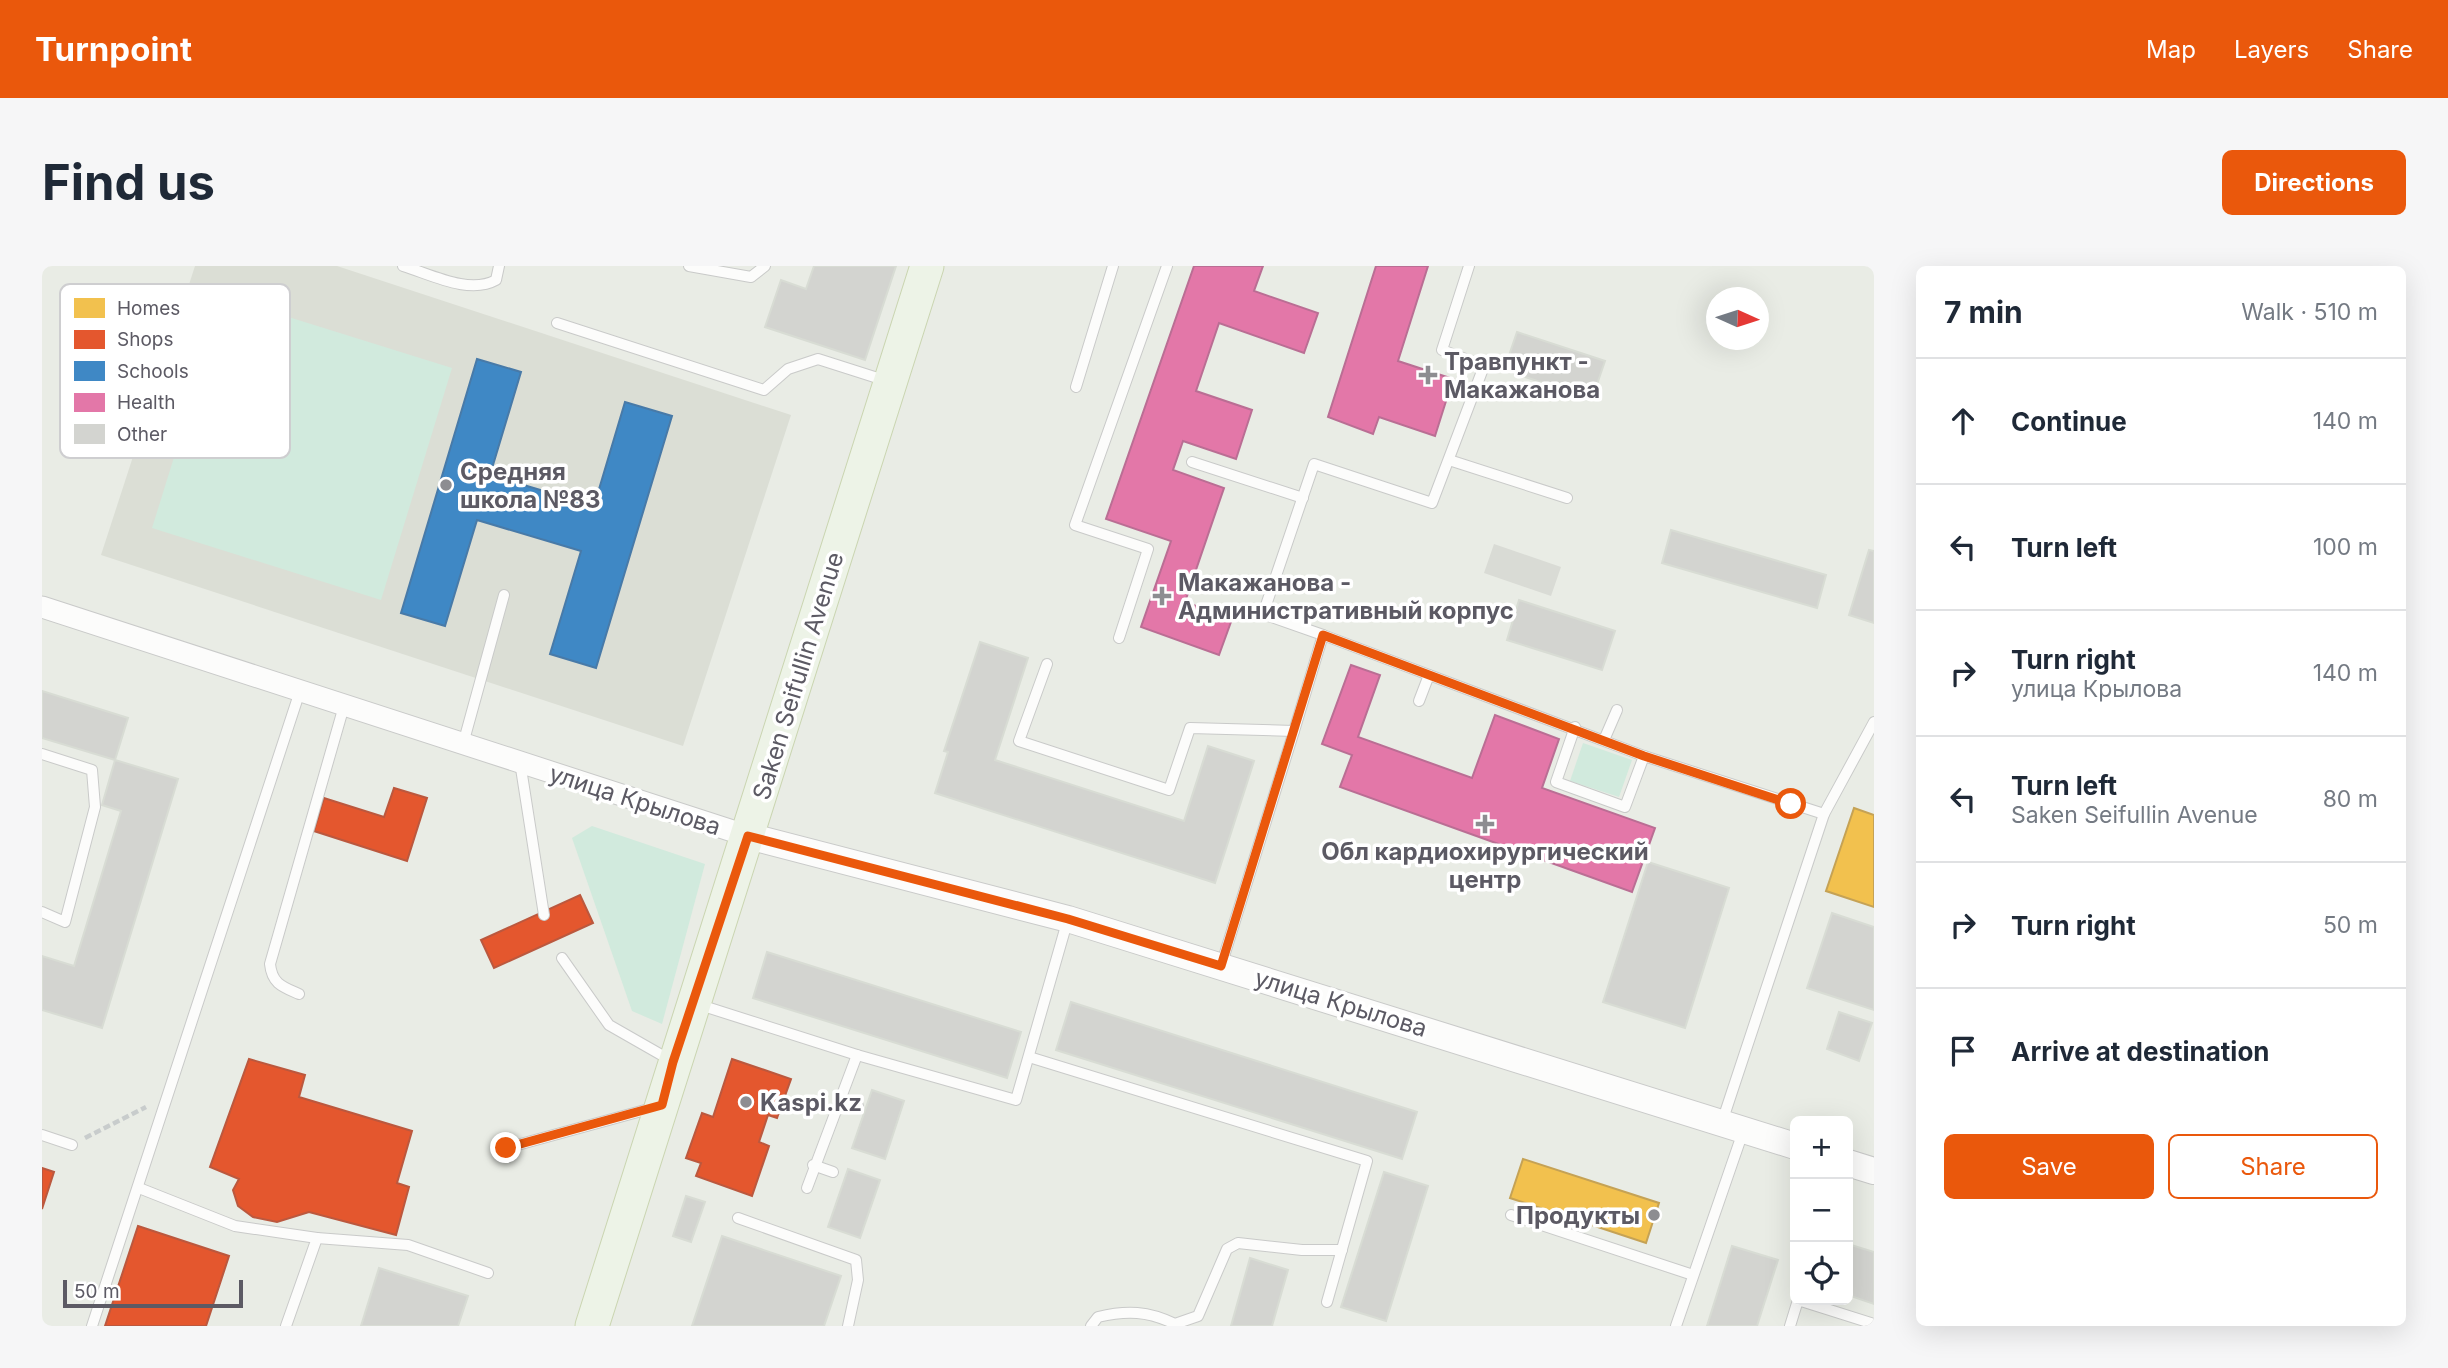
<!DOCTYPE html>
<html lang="en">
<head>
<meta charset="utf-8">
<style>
  body { margin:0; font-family:Inter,sans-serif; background:#f6f6f7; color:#1f2937 }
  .controls { position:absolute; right:21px; bottom:21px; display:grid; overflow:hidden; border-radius:10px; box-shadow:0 7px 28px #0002 }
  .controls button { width:63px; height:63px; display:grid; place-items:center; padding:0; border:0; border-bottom:2px solid #e0e1e3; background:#fff; color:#1f2937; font:35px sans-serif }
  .compass { position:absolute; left:1664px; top:21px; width:63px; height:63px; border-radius:50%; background:#fff; box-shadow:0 7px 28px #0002; rotate:93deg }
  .scale { position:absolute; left:21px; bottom:18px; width:180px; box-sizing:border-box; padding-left:7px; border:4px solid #5c5a64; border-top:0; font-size:19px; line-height:24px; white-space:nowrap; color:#5c5a64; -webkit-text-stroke:5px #fff; paint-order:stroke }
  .stop { position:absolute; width:21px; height:21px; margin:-16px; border:5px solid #ea580c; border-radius:50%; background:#fff }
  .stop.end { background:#ea580c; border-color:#fff; box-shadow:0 2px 7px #0008 }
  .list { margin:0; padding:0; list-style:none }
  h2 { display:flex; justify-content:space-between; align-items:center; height:91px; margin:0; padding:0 28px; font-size:30px }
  h2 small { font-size:23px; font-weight:400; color:#747a83 }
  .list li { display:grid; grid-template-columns:46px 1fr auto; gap:21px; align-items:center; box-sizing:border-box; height:126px; padding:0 28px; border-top:2px solid #e0e1e3 }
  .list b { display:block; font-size:26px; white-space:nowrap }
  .list p { margin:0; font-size:23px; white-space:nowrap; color:#747a83 }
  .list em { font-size:23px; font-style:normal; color:#747a83 }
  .actions { display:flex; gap:14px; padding:21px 28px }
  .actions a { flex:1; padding:16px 0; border:2px solid #ea580c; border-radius:10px; text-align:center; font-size:24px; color:#ea580c }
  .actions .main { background:#ea580c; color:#fff }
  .icon { flex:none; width:38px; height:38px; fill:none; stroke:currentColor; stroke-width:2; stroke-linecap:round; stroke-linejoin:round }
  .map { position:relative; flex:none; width:1832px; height:1060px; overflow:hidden; border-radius:10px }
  header { display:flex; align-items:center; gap:42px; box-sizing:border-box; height:98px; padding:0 35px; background:#ea580c; color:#fff }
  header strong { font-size:33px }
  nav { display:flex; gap:38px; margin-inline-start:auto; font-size:24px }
  .intro { display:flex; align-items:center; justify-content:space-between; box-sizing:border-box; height:168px; padding:0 42px }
  h1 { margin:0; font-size:49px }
  .button { padding:18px 32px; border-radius:10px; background:#ea580c; color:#fff; font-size:24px; font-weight:700 }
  main { display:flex; gap:42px; padding:0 42px }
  aside { flex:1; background:#fff; border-radius:10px; box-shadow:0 7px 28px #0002 }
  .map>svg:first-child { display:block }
</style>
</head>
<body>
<header>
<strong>Turnpoint</strong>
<nav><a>Map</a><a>Layers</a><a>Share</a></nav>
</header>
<div class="intro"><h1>Find us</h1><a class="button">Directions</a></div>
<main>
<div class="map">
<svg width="1832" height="1060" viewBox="0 0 1832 1060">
  <rect width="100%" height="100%" fill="#e9ece5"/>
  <!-- industrial -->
  <polygon fill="#d9dbd5" points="1452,278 1519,301 1509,330 1442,307"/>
  <!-- education -->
  <polygon fill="#dbded5" points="153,0 295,0 749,149 641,480 59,289"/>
  <!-- green -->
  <g fill="#d1eadd">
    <polygon points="182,31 410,102 339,334 110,262"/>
    <polygon points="1541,477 1590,494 1577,531 1528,515"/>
    <polygon points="550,560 663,598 620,758 590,745 530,572"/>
  </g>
  <!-- homes -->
  <g fill="#f2c14e" stroke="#c5a255" stroke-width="2">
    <polygon points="1812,542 1832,549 1832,641 1784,625"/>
    <polygon points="1481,893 1617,937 1604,977 1468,932"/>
  </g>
  <!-- shops -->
  <g fill="#e4572e" stroke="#bb583e" stroke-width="2">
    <polygon points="352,522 385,532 365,595 272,565 282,532 342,551"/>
    <polygon points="538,629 551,657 452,702 439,674"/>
    <polygon points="207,793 263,809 257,831 370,865 355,917 367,921 354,969 267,946 235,956 211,951 196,940 191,924 197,913 168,901"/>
    <polygon points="690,793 749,813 735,852 726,849 717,876 727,880 710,930 654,910 659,897 644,892 660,847 671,851"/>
    <polygon points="0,902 12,906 0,943"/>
    <polygon points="96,960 187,990 164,1060 63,1060"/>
  </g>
  <!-- schools -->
  <polygon fill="#3f88c5" stroke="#487aa8" stroke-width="2" points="435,93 479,106 448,209 552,240 583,136 630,150 554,402 508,388 539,285 435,254 403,360 359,347"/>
  <!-- health -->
  <g fill="#e377a8" stroke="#ba6e94" stroke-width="2">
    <polygon points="1152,0 1221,0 1212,25 1276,47 1262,87 1177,57 1154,125 1210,144 1194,193 1141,175 1131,204 1182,222 1143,336 1190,353 1177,389 1099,361 1129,275 1064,253"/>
    <polygon points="1334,0 1386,0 1356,95 1411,113 1393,170 1337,151 1331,168 1286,151"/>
    <polygon points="1309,399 1338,409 1316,471 1430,512 1453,449 1517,473 1500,522 1613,562 1590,626 1298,521 1310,489 1280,478"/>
  </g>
  <!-- building -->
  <g fill="#d3d4d0" stroke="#d8dcd4" stroke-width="2">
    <polygon points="772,0 854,0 823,94 723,61 739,14 764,23"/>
    <polygon points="1475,66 1563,95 1550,133 1462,104"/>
    <polygon points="1629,264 1784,309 1775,342 1620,297"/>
    <polygon points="1827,284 1832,285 1832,357 1807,349"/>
    <polygon points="1477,334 1573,365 1560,404 1465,374"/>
    <polygon points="938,376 986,392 953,494 1142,555 1166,480 1212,495 1173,617 893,527 906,486 902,485"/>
    <polygon points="0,425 86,452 73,494 0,472"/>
    <polygon points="73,494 136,513 60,762 0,744 0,690 32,700 79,545 60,539"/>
    <polygon points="1606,596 1687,622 1643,762 1561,736"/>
    <polygon points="1790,647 1832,661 1832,744 1765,722"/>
    <polygon points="725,686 979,766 965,812 711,732"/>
    <polygon points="1029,736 1375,846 1360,893 1014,784"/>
    <polygon points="1797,746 1830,757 1817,795 1785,783"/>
    <polygon points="830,824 862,835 843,893 810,882"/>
    <polygon points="806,903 838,914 818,972 786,961"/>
    <polygon points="1342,906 1386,920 1344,1055 1299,1041"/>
    <polygon points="644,930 663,936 649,976 631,970"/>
    <polygon points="680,970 799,1010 782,1060 650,1060"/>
    <polygon points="1806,978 1832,986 1832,1038 1806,1029"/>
    <polygon points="1690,980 1736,994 1715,1060 1665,1060"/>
    <polygon points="1208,992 1246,1004 1230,1060 1189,1060"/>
    <polygon points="337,1002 426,1030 416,1060 319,1060"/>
  </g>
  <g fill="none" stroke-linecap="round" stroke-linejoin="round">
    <defs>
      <g id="service">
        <path d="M 361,0 C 388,8 427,29 454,14 L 457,0"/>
        <polyline points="647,0 709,11 723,0"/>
        <polyline points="515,57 722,124 746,103 776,93 845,115"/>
        <polyline points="1034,121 1071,0"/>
        <polyline points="1407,194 1525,232"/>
        <polyline points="1150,196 1261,232"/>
        <polyline points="1281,369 1221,348 1272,198 1390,237 1442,100 1400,84 1427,0"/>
        <polyline points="1077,372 1106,283 1033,259 1125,0"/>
        <polyline points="1005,398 977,475 1127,524 1148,462 1252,465 1281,369 1602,490 1782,548 1680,856"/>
        <polyline points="1377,435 1387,409"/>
        <polyline points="1533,461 1514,516 1583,541 1602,490"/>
        <polyline points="1562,474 1575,444"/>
        <polyline points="421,478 462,329"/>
        <polyline points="0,488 50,504 53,541 23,656 0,646"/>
        <polyline points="478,496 502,649"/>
        <polyline points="1782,548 1832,456"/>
        <polyline points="520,692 567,759 630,795"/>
        <polyline points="1179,700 1252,465"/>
        <path d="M 257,728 C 241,721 230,718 228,698 L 302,440"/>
        <polyline points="655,738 815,789 974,834 1026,653"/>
        <polyline points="987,791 1325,895 1285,1036"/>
        <polyline points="798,833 816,840"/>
        <polyline points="0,869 30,879"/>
        <polyline points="464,882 614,841"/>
        <polyline points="771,899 791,906"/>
        <polyline points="97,922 193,960 275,972 244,1060"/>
        <polyline points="765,922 815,789"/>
        <polyline points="1469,949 1651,1009"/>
        <polyline points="696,952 814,994 816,1014 806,1060"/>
        <polyline points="275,972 366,979 446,1007"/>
        <polyline points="50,1060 258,425"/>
        <path d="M 1049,1060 L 1056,1051 C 1085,1044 1106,1045 1133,1058 L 1156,1050 L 1185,983 L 1196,977 L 1260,984 L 1300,984"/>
        <polyline points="1634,1060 1702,863"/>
        <polyline points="1748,1060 1756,1034 1832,1058"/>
      </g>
      <polyline id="minor" points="0,341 706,570"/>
      <g id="tertiary">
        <polyline points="706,570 1026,653 1753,880"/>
        <polyline points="1806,897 1832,905"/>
      </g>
      <polyline id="primary" points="550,1060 885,0"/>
    </defs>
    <!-- service casing -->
    <use href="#service" stroke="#c9cac9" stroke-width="12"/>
    <!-- minor casing -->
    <use href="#minor" stroke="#c9cac9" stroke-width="23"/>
    <!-- tertiary casing -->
    <use href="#tertiary" stroke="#c9cac9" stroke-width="28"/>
    <!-- primary casing -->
    <use href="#primary" stroke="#cad5b1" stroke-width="35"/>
    <!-- path -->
    <polyline stroke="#c8cccc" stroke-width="4.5" stroke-dasharray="7 3.5" stroke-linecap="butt" points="43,872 104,841"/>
    <!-- service -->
    <use href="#service" stroke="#fcfcfb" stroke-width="10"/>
    <!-- minor -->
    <use href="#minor" stroke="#fcfcfb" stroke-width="21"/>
    <!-- tertiary -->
    <use href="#tertiary" stroke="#fcfcfb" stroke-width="26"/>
    <!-- primary -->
    <use href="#primary" stroke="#edf3e7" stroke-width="33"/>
  </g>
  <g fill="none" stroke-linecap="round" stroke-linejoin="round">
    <!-- route -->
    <polyline stroke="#ea580c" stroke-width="9" points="464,882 620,839 631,796 706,570 1026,653 1179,700 1281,369 1602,490 1749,538"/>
  </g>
  <!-- markers -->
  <g fill="#8d8d91" stroke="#fff" stroke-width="2.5">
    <path d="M1382.5 98.5h7v7h7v7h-7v7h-7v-7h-7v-7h7z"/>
    <circle cx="404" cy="219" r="7"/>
    <path d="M1116.5 319.5h7v7h7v7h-7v7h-7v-7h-7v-7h7z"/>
    <path d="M1439.5 547.5h7v7h7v7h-7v7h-7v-7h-7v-7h7z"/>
    <circle cx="704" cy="836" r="7"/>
    <circle cx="1612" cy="949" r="7"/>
  </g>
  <g text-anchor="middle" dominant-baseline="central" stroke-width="7" stroke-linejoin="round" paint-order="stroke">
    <!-- poi labels -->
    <g font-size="24" font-weight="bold" fill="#5c5a64" stroke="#fff" text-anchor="start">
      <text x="1402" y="95">Травпункт -<tspan x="1402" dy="28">Макажанова</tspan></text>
      <text x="418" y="205">Средняя<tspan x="418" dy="28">школа №83</tspan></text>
      <text x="1136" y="316">Макажанова -<tspan x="1136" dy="28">Административный корпус</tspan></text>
      <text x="1443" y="585" text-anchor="middle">Обл кардиохирургический<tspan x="1443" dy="28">центр</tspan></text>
      <text x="718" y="836">Kaspi.kz</text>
      <text x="1598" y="949" text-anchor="end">Продукты</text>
    </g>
    <!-- street labels -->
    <g font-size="24" fill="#5c5a64" stroke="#fff">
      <text transform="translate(756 410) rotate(-73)">Saken Seifullin Avenue</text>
      <text transform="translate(593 534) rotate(18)">улица Крылова</text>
      <text transform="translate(1299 737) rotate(17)">улица Крылова</text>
    </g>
  </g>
  <!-- legend -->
  <rect x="18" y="18" width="230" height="174" rx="10" fill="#fff" stroke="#ceced0" stroke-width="2"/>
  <rect x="32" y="32" width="31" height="20" fill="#f2c14e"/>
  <rect x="32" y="64" width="31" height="19" fill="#e4572e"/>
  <rect x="32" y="95" width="31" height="20" fill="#3f88c5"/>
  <rect x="32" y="127" width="31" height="19" fill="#e377a8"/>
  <rect x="32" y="158" width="31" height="20" fill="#d3d4d0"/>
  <g font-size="19" fill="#5c5a64">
    <text x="75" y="49">Homes</text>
    <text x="75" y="80">Shops</text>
    <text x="75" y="112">Schools</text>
    <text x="75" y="143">Health</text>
    <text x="75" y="175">Other</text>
  </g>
</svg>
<div class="controls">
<button>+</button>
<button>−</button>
<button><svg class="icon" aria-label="locate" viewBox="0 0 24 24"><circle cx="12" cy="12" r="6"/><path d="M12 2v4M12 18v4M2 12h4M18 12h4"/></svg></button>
</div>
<svg class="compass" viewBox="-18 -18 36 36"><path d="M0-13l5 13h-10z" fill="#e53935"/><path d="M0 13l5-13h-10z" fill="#747a83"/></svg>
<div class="scale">50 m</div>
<div class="stop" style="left:1749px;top:538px"></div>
<div class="stop end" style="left:464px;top:882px"></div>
</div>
<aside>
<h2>7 min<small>Walk · 510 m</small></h2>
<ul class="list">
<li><svg class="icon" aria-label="ahead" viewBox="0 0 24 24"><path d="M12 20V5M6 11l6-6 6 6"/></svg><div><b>Continue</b></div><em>140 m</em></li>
<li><svg class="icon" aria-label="left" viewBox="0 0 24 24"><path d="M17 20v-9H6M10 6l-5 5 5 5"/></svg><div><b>Turn left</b></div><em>100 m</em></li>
<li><svg class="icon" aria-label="right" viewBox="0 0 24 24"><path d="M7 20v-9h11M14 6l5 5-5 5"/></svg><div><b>Turn right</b><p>улица Крылова</p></div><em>140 m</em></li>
<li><svg class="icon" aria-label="left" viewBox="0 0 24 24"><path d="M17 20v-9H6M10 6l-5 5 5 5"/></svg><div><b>Turn left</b><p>Saken Seifullin Avenue</p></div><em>80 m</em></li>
<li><svg class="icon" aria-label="right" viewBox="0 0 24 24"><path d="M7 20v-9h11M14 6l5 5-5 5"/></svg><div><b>Turn right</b></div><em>50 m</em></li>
<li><svg class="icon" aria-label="arrive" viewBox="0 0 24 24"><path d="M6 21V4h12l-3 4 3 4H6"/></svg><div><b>Arrive at destination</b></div></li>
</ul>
<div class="actions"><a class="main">Save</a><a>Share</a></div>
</aside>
</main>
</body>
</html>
